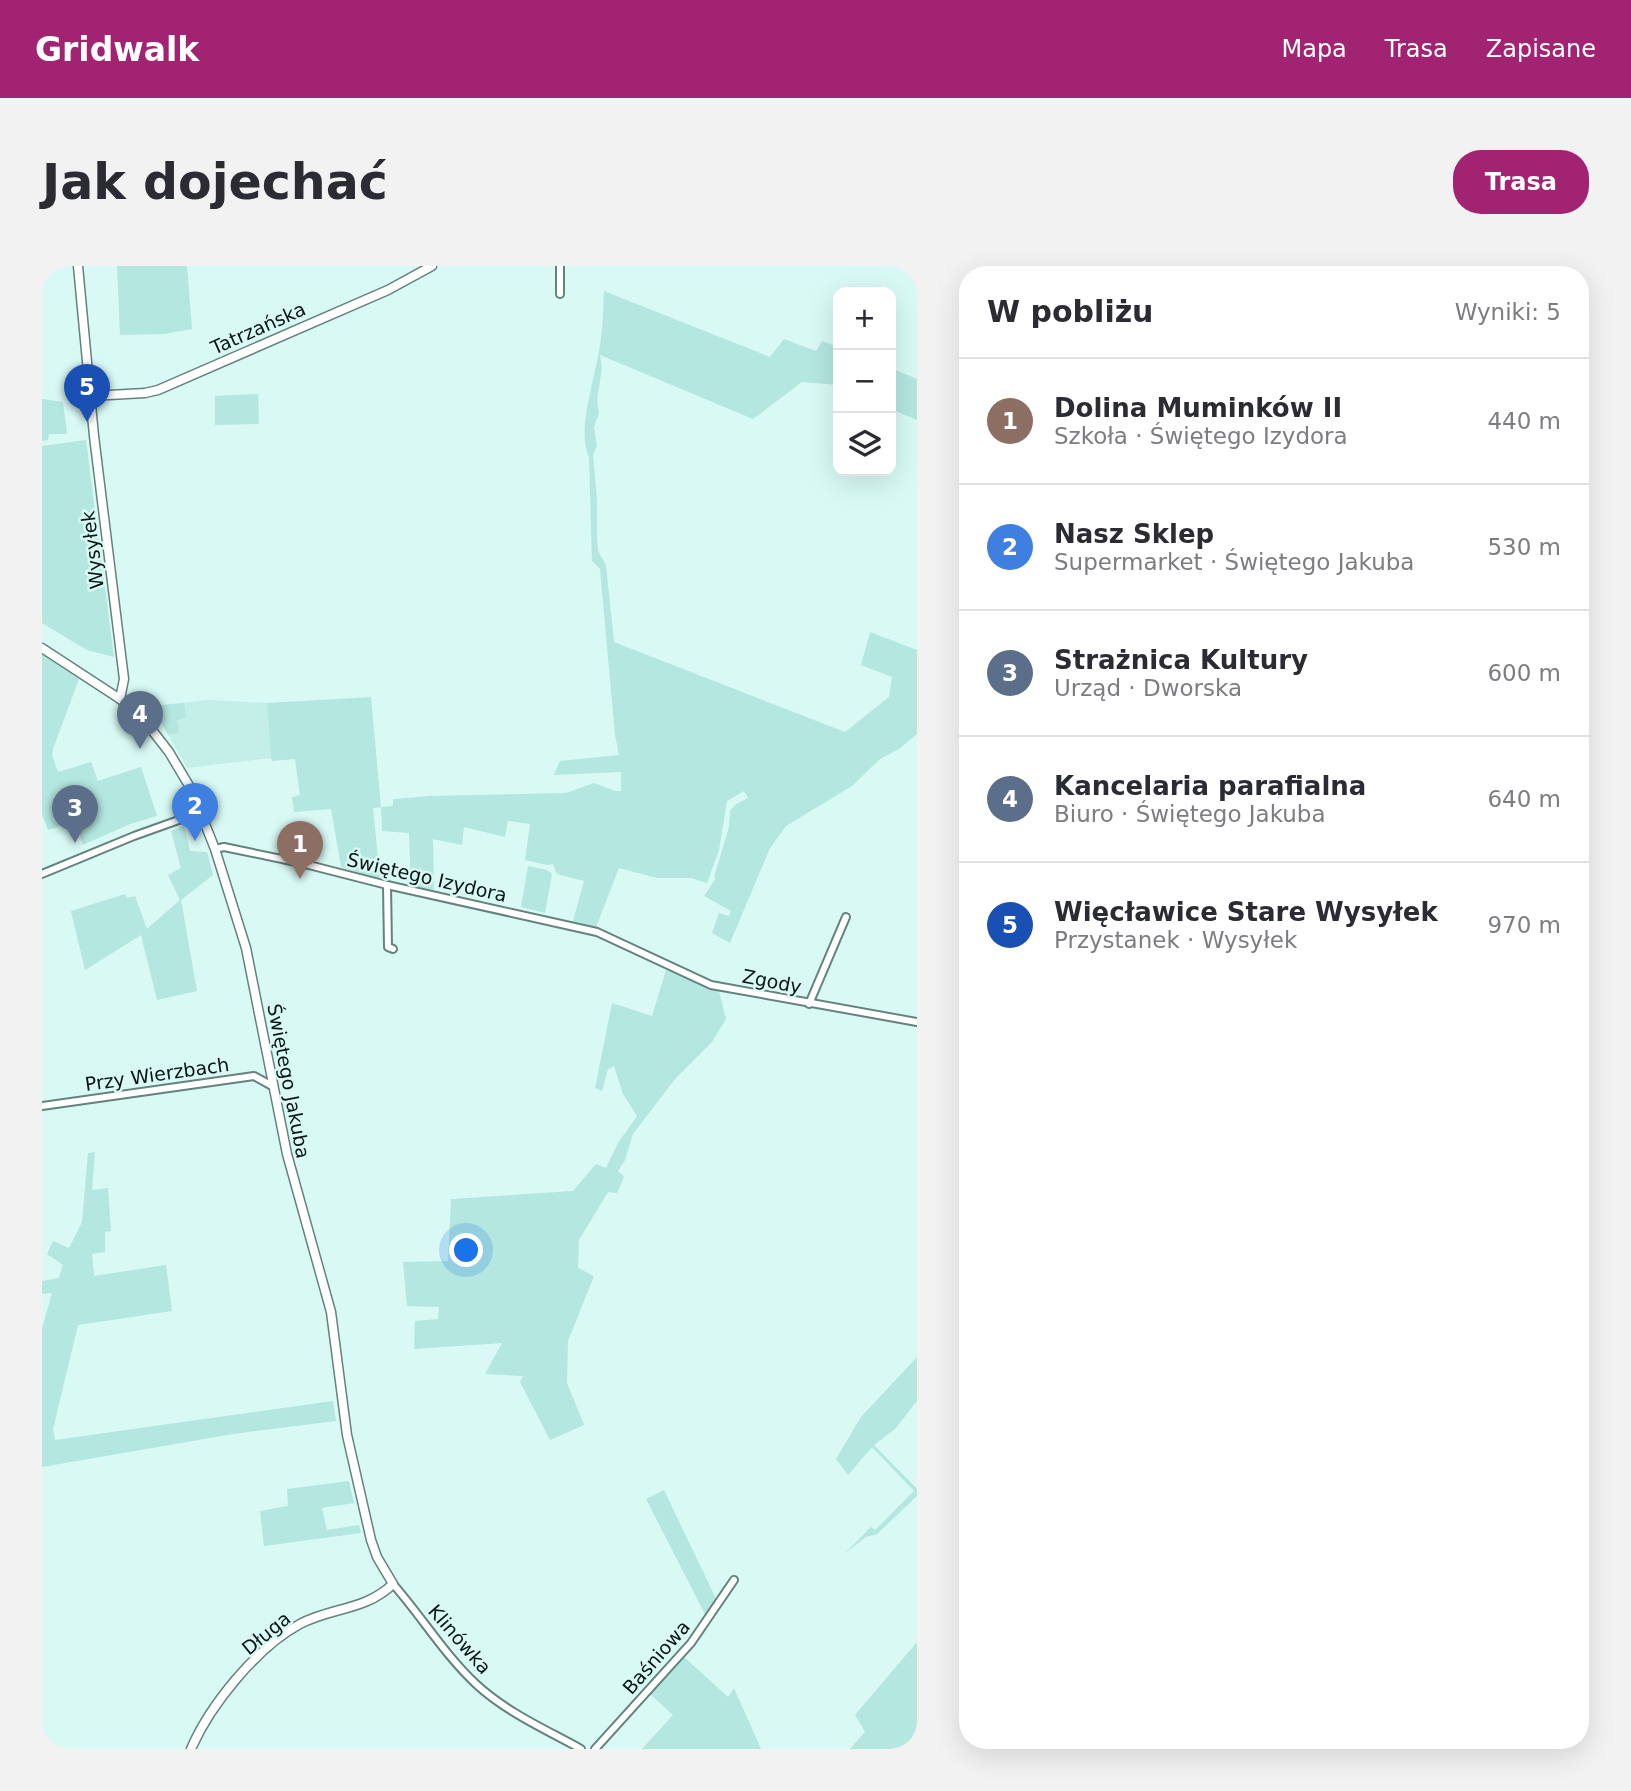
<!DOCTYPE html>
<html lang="pl">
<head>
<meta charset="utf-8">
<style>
  body { margin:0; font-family:"DejaVu Sans",sans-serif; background:#f2f2f3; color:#2b2b33 }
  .controls { position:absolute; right:21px; top:21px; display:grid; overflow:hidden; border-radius:14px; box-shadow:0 7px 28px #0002 }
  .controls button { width:63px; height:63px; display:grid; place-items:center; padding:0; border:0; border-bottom:2px solid #e1e1e2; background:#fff; color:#2b2b33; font:35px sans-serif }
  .you { position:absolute; left:425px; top:985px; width:24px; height:24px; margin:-18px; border:5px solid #fff; border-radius:50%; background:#1a73e8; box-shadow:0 0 0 10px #1a73e833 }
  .badge { display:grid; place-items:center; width:46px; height:46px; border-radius:50%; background:#a32373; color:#fff; font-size:23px; font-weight:700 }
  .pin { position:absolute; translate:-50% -58px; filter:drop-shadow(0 2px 4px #0008) }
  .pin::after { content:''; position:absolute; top:37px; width:24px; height:21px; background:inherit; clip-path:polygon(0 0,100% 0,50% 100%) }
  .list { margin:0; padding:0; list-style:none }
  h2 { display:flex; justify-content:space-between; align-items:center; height:91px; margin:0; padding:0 28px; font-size:30px }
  h2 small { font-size:23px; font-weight:400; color:#7c7c81 }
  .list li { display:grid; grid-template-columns:46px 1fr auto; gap:21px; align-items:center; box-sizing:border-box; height:126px; padding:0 28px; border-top:2px solid #e1e1e2 }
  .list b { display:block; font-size:26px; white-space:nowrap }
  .list p { margin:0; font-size:23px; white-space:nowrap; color:#7c7c81 }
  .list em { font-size:23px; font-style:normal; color:#7c7c81 }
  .icon { flex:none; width:38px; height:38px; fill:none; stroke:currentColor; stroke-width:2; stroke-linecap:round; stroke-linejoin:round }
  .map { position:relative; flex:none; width:875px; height:1483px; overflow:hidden; border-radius:28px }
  header { display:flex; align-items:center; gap:42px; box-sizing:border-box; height:98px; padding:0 35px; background:#a32373; color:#fff }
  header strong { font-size:33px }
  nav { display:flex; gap:38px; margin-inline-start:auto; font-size:24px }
  .intro { display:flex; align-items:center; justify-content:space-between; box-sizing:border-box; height:168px; padding:0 42px }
  h1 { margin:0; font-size:49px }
  .button { padding:18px 32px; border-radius:28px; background:#a32373; color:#fff; font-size:24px; font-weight:700 }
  main { display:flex; gap:42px; padding:0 42px }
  aside { flex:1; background:#fff; border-radius:28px; box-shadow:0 7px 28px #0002 }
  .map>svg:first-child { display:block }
</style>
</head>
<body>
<header>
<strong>Gridwalk</strong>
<nav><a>Mapa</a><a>Trasa</a><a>Zapisane</a></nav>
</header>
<div class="intro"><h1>Jak dojechać</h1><a class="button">Trasa</a></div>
<main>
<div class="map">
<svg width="875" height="1483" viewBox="0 0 875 1483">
  <rect width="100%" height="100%" fill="#d8f9f4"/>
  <!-- built -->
  <polygon fill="#c4efe8" points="166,434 225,437 229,492 145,502 110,440"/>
  <!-- green -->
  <g fill="#b3e7df">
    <polygon points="75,0 145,0 150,63 122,68 78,69"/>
    <path d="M 562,25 L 728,91 L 742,73 L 774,85 L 780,75 L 796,81 L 796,119 L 760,116 L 711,153 L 558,89 L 560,102 L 555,134 L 557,147 L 552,161 L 555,180 L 551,189 L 555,234 L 555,271 L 556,285 L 564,299 L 572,376 L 803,466 L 847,431 L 850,411 L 819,399 L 828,366 L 875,384 L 875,468 L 857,483 L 838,493 L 810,520 L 744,560 L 728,582 L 688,677 L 670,667 L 677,647 L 687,650 L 689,645 L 662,630 L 674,612 L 672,611 L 687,561 L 688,545 L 693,539 L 706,532 L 702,525 L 685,535 L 677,584 L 665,617 L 649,612 L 615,612 L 577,602 L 554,661 L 531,655 L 542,615 L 515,608 L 511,598 L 505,599 L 483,594 L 488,558 L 466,555 L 463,571 L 422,561 L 420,579 L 391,573 L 392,624 L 369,620 L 367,567 L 340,565 L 339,541 L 331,542 L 338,614 L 299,601 L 289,543 L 252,546 L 250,531 L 258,529 L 253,493 L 230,495 L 229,492 L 225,437 L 329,431 L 339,541 L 351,540 L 351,533 L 387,530 L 524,527 L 552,517 L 573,525 L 579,525 L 579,506 L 512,509 L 518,495 L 577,489 L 573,469 L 558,303 L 550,295 L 547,191 C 534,164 554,110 558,79 C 561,62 561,43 562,25 Z"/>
    <polygon points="849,102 875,113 875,154 849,143"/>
    <polygon points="216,128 217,158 173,159 173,130"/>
    <polygon points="0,133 21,136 25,168 7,168 6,174 0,175"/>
    <polygon points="44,174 72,391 45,384 0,357 0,180"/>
    <polygon points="0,388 37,413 11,483 10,489 16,506 49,496 56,515 99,501 115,550 88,558 41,579 33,555 6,564 0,548"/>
    <polygon points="142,437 144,452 135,454 137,467 126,469 111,440"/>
    <polygon points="142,560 148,585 165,586 171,609 139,634 155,725 115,734 99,669 43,704 29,645 83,628 85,632 93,630 105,663 138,634 126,609 139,602 129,565"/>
    <polygon points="486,600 505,604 510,608 503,647 479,641"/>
    <polygon points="624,704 677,725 684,753 670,776 633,813 591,868 583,894 576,905 582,911 575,927 566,926 537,974 536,1002 552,1010 526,1075 525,1117 542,1159 508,1174 478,1116 481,1110 443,1108 460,1077 372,1083 373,1055 396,1053 397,1041 365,1040 361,996 406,995 409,933 531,925 554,898 564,902 576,877 595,850 581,828 572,800 566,803 560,825 553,822 570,737 610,750"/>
    <polygon points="53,886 50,924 66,922 69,965 63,966 63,986 50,988 52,1010 124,999 130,1045 36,1059 11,1163 13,1174 291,1135 294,1155 191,1168 0,1201 0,1063 10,1027 0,1028 0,1015 17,1012 21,999 5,988 11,975 27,982 40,956 46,887"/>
    <polygon points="875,1091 875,1135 853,1163 832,1179 875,1223 875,1230 835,1268 824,1271 803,1287 829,1261 833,1264 872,1225 830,1181 806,1209 794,1193 819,1151"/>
    <polygon points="307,1215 312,1237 280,1242 285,1264 317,1259 319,1267 222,1280 218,1245 246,1240 245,1223"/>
    <polygon points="622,1224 677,1339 667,1356 604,1233"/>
    <polygon points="875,1376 875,1475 866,1483 808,1483 823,1466 813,1449"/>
    <polygon points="641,1390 686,1431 692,1422 719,1483 600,1483 631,1449 608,1428"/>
  </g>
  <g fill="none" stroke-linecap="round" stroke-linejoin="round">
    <defs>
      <g id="minor">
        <polyline points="518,0 518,28"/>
        <polyline points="173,583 182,581 259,597 345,619 555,666 669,719 875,756"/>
        <polyline points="0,608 92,570 159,546"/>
        <polyline points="345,619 346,681 351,683"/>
        <polyline points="767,738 804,651"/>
        <polyline points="0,840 212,810 232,821"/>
        <path d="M 351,1318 C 380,1351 402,1388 434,1418 C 464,1446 503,1463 539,1483"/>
        <polyline points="553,1483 649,1377 692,1314"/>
      </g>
      <g id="tertiary">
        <polyline points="36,0 52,170 82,413 78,433"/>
        <polyline points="49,130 103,127 116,124 346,24 390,0"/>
        <path d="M 0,382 L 78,433 L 99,450 L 127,486 L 149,523 L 173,583 L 204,682 L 245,888 L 289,1046 L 305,1169 L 329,1274 L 335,1291 L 351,1318 C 323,1345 290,1341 258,1358 C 215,1381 168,1439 149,1483"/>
      </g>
    </defs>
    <!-- minor casing -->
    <use href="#minor" stroke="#64827e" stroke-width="10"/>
    <!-- tertiary casing -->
    <use href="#tertiary" stroke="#64827e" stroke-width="11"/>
    <!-- minor -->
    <use href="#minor" stroke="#fff" stroke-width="6"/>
    <!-- tertiary -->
    <use href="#tertiary" stroke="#fff" stroke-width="8"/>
  </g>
  <g text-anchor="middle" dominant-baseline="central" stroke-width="5" stroke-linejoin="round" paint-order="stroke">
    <!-- street labels -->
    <g font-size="19" fill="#091513" stroke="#d8f9f4">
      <text transform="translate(216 62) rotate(-24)">Tatrzańska</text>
      <text transform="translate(50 284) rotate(-97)">Wysyłek</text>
      <text transform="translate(385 611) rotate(13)">Świętego Izydora</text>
      <text transform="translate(730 715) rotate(11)">Zgody</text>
      <text transform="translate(115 808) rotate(-8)">Przy Wierzbach</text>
      <text transform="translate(247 815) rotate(79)">Świętego Jakuba</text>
      <text transform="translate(224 1367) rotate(-39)">Długa</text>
      <text transform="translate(418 1373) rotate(49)">Klinówka</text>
      <text transform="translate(614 1391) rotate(-49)">Baśniowa</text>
    </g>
  </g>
</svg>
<div class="controls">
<button>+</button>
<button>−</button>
<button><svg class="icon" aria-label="layers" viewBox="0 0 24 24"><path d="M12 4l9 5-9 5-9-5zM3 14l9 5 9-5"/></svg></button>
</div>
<div class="you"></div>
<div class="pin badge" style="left:258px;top:613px;background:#8d6e63">1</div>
<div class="pin badge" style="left:153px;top:575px;background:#3f7fe0">2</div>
<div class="pin badge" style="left:33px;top:577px;background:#5c6f8a">3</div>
<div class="pin badge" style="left:98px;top:483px;background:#5c6f8a">4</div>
<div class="pin badge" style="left:45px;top:156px;background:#1a4fb4">5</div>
</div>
<aside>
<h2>W pobliżu<small>Wyniki: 5</small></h2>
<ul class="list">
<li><span class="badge" style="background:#8d6e63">1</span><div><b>Dolina Muminków II</b><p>Szkoła · Świętego Izydora</p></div><em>440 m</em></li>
<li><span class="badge" style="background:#3f7fe0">2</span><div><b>Nasz Sklep</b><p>Supermarket · Świętego Jakuba</p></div><em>530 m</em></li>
<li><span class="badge" style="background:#5c6f8a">3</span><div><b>Strażnica Kultury</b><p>Urząd · Dworska</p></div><em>600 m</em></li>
<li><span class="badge" style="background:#5c6f8a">4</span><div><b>Kancelaria parafialna</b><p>Biuro · Świętego Jakuba</p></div><em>640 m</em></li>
<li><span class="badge" style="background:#1a4fb4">5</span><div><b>Więcławice Stare Wysyłek</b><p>Przystanek · Wysyłek</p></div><em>970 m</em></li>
</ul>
</aside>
</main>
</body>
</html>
